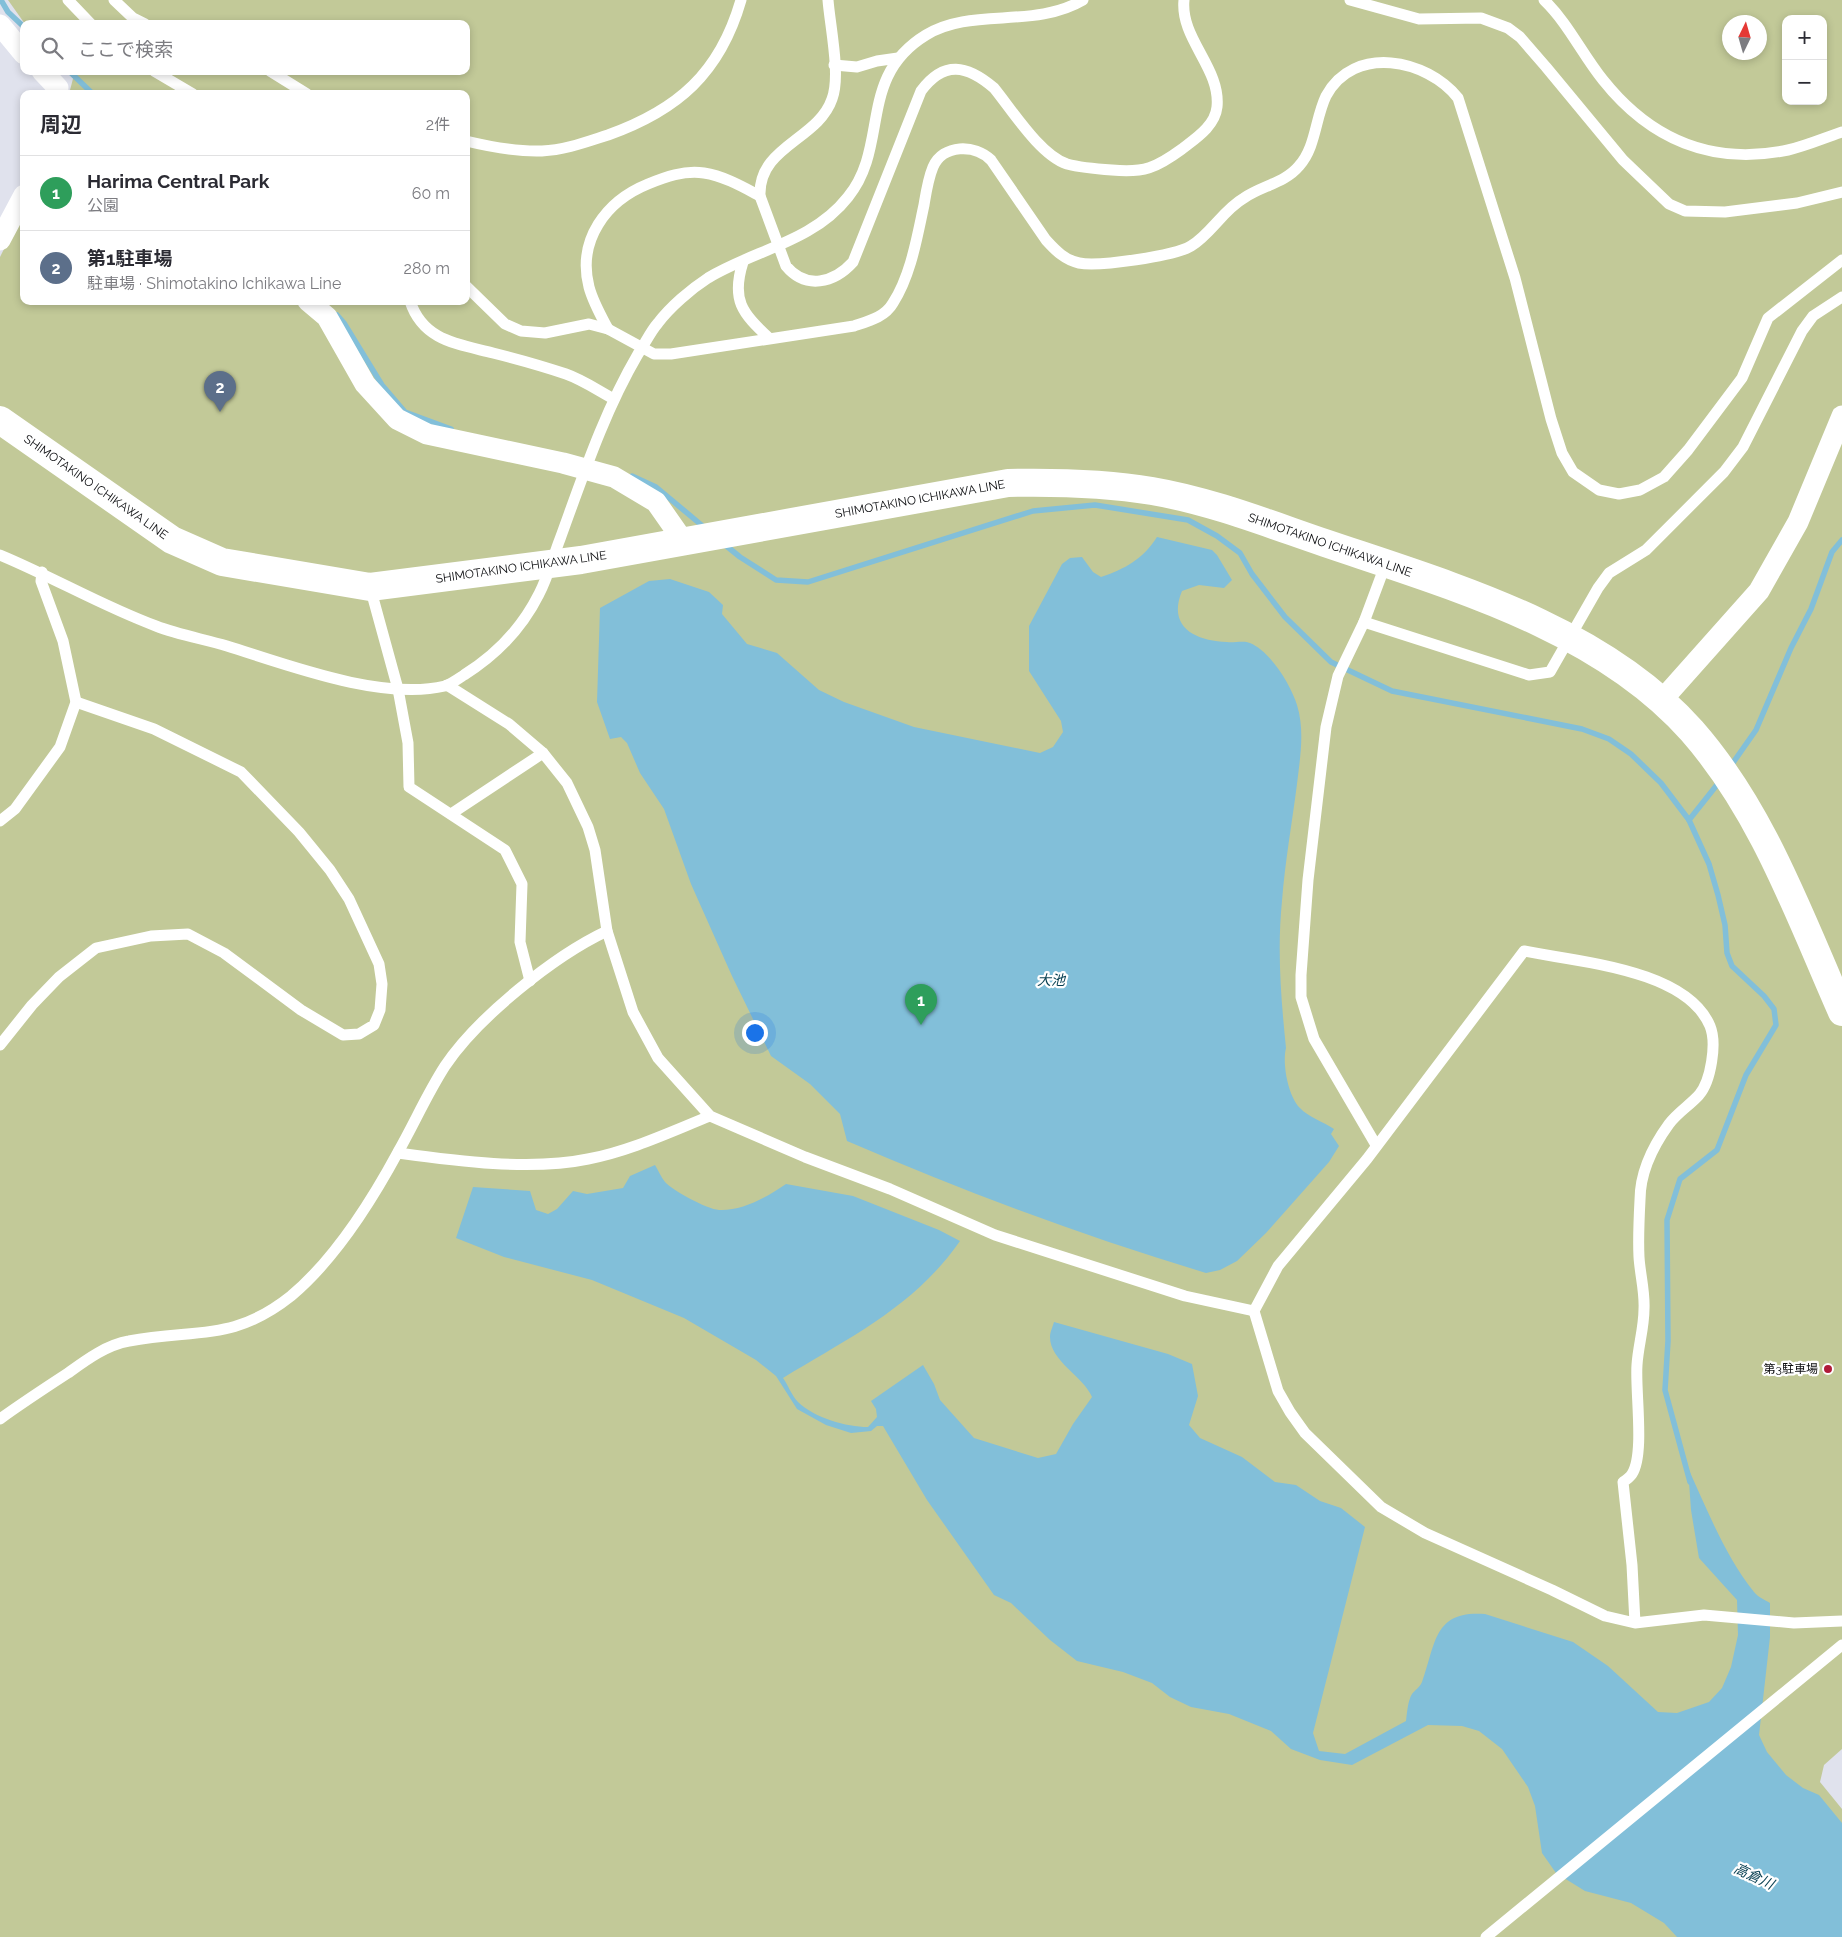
<!DOCTYPE html>
<html lang="ja">
<head>
<meta charset="utf-8">
<style>
  body { margin:0; font-family:Raleway,"Noto Sans JP",sans-serif; background:#f7f7f7; color:#2b2b33 }
  .controls { position:absolute; right:15px; top:15px; display:grid; overflow:hidden; border-radius:10px; box-shadow:0 2px 8px #0003 }
  .controls button { width:45px; height:45px; display:grid; place-items:center; padding:0; border:0; border-bottom:1px solid #e1e1e2; background:#fff; color:#2b2b33; font:25px sans-serif }
  .compass { position:absolute; left:1722px; top:15px; width:45px; height:45px; border-radius:50%; background:#fff; box-shadow:0 2px 8px #0003; rotate:5deg }
  .you { position:absolute; left:754px; top:1032px; width:18px; height:18px; margin:-12px; border:4px solid #fff; border-radius:50%; background:#1a73e8; box-shadow:0 0 0 8px #1a73e833 }
  .badge { display:grid; place-items:center; width:32px; height:32px; border-radius:50%; background:#b01c39; color:#fff; font-size:16px; font-weight:700 }
  .pin { position:absolute; translate:-50% -41px; filter:drop-shadow(0 1px 2px #0008) }
  .pin::after { content:''; position:absolute; top:26px; width:18px; height:15px; background:inherit; clip-path:polygon(0 0,100% 0,50% 100%) }
  .list { margin:0; padding:0; list-style:none }
  h2 { display:flex; justify-content:space-between; align-items:center; height:65px; margin:0; padding:0 20px; font-size:21px }
  h2 small { font-size:16px; font-weight:400; color:#7c7c81 }
  .list li { display:grid; grid-template-columns:32px 1fr auto; gap:15px; align-items:center; box-sizing:border-box; height:75px; padding:0 20px; border-top:1px solid #e1e1e2 }
  .list b { display:block; font-size:19px; white-space:nowrap }
  .list p { margin:0; font-size:16px; white-space:nowrap; color:#7c7c81 }
  .list em { font-size:16px; font-style:normal; color:#7c7c81 }
  .icon { flex:none; width:28px; height:28px; fill:none; stroke:currentColor; stroke-width:2; stroke-linecap:round; stroke-linejoin:round }
  .map { position:relative; flex:none; width:1842px; height:1937px; overflow:hidden }
  .search { position:absolute; background:#fff; box-shadow:0 2px 8px #0003; left:20px; top:20px; width:450px; height:55px; display:flex; align-items:center; gap:12px; box-sizing:border-box; padding:0 18px; border-radius:10px; color:#7c7c81; font-size:19px }
  .panel { position:absolute; background:#fff; box-shadow:0 2px 8px #0003; left:20px; top:90px; width:450px; height:215px; border-radius:10px }
  .map>svg:first-child { display:block }
</style>
</head>
<body>
<div class="map">
<svg width="1842" height="1937" viewBox="0 0 1842 1937">
  <rect width="100%" height="100%" fill="#e0e2ed"/>
  <!-- green -->
  <path fill="#c2c998" fill-rule="evenodd" d="M 8,0 L 1842,0 L 1842,1749 L 1824,1765 L 1820,1782 L 1842,1809 L 1842,1937 L 0,1937 L 0,257 L 24,209 L 24,301 L 466,301 L 466,94 L 69,94 L 75,71 L 466,71 L 466,24 L 25,24 ZM 1786,19 L 1823,19 L 1823,101 L 1786,101 ZM 1730,22 L 1760,22 L 1760,52 L 1730,52 Z"/>
  <!-- water -->
  <g fill="#82bfd9">
    <path d="M 1157,537 L 1212,550 L 1217,555 L 1232,580 L 1224,588 L 1199,585 L 1182,591 C 1167,627 1195,641 1227,642 C 1234,643 1244,640 1250,643 C 1270,651 1291,685 1297,705 C 1305,731 1300,758 1297,784 C 1292,823 1285,862 1282,901 C 1277,950 1281,999 1286,1048 C 1282,1063 1288,1096 1300,1108 C 1308,1117 1324,1122 1334,1129 L 1331,1134 L 1339,1146 L 1329,1162 L 1266,1233 L 1237,1261 L 1220,1270 L 1206,1273 C 1084,1236 965,1192 847,1141 L 840,1114 L 810,1084 L 771,1056 L 732,976 L 691,884 L 664,809 L 640,773 L 627,743 L 621,737 L 610,739 L 597,702 L 600,608 L 649,581 L 670,579 L 709,592 L 723,605 L 722,614 L 747,644 L 777,653 L 819,690 L 844,702 L 914,727 L 1040,753 L 1053,747 L 1063,732 L 1061,721 L 1029,671 L 1029,626 L 1062,564 L 1070,558 L 1082,557 L 1093,572 L 1101,577 C 1125,569 1143,559 1157,537 Z"/>
    <path d="M 655,1165 C 658,1170 661,1177 665,1182 C 673,1191 707,1209 719,1210 C 743,1211 767,1197 786,1184 L 853,1196 L 939,1230 L 960,1241 C 914,1307 850,1337 783,1378 C 788,1385 792,1396 798,1402 C 815,1418 846,1427 868,1427 L 877,1417 L 876,1409 L 871,1401 L 923,1365 L 934,1384 L 940,1400 L 974,1438 L 1038,1458 L 1056,1454 L 1073,1424 L 1092,1397 C 1084,1377 1050,1361 1050,1337 C 1050,1332 1053,1326 1054,1322 L 1168,1354 L 1192,1364 L 1198,1396 L 1189,1425 L 1200,1438 L 1242,1457 L 1275,1482 L 1296,1485 L 1320,1501 L 1341,1508 L 1365,1527 L 1313,1733 L 1319,1751 L 1345,1754 L 1406,1721 C 1407,1713 1408,1700 1412,1694 C 1415,1690 1420,1687 1422,1682 C 1436,1644 1433,1610 1485,1614 L 1573,1642 L 1608,1666 L 1658,1712 L 1677,1713 L 1709,1702 L 1722,1688 L 1731,1667 L 1738,1635 L 1737,1600 L 1699,1558 L 1691,1510 L 1688,1468 C 1707,1509 1725,1556 1754,1592 C 1758,1597 1765,1600 1770,1603 L 1770,1637 L 1759,1735 L 1767,1752 L 1786,1775 L 1803,1788 L 1819,1795 L 1842,1823 L 1842,1937 L 1677,1937 L 1664,1923 L 1631,1903 L 1585,1891 L 1556,1873 L 1542,1853 L 1535,1806 L 1528,1787 L 1502,1749 L 1479,1731 L 1462,1726 L 1428,1725 L 1352,1765 L 1320,1760 L 1291,1749 L 1271,1731 L 1229,1714 L 1191,1707 L 1170,1697 L 1152,1683 L 1123,1672 L 1077,1661 L 1050,1640 L 1011,1603 L 994,1595 L 927,1500 L 883,1426 L 877,1426 L 871,1431 L 851,1433 L 826,1425 L 797,1409 L 776,1376 L 756,1360 L 684,1318 L 592,1280 L 504,1257 L 456,1238 L 473,1187 L 530,1191 L 536,1210 L 548,1214 L 557,1209 L 573,1191 L 587,1194 L 623,1188 L 630,1176 Z"/>
  </g>
  <g fill="none" stroke-linecap="round" stroke-linejoin="round">
    <!-- stream -->
    <g stroke="#82bfd9" stroke-width="5.5">
      <polyline points="1,0 8,12 24,27"/>
      <polyline points="69,71 93,94"/>
      <polyline points="337,315 344,323 382,385 405,412 451,429"/>
      <polyline points="632,476 656,487 705,528"/>
      <polyline points="724,544 740,557 776,580 808,582 1033,511 1095,505 1188,520 1217,536 1240,553 1252,574 1285,617 1331,662 1392,691 1582,729 1609,739 1631,754 1661,783 1689,820 1709,864 1718,895 1725,925 1727,953 1732,966 1764,996 1774,1009 1776,1025 1746,1075 1717,1150 1680,1179 1667,1220 1668,1341 1665,1390 1690,1482"/>
      <polyline points="1730,767 1756,730 1791,648 1811,609 1832,552 1842,540"/>
      <polyline points="1689,820 1720,781"/>
    </g>
    <!-- service -->
    <g stroke="#fff" stroke-width="11">
      <polyline points="68,0 91,24"/>
      <polyline points="114,0 133,18 145,24"/>
      <path d="M 828,0 C 830,26 841,76 832,99 C 818,140 758,146 760,196 L 786,266 C 806,290 834,283 853,262 L 921,91 C 944,60 967,65 994,88 C 1012,110 1040,155 1067,164 C 1082,168 1097,169 1112,170 C 1144,173 1156,168 1182,149 C 1196,138 1215,126 1217,107 C 1221,68 1180,39 1184,0"/>
      <polyline points="1350,0 1419,19 1481,18 1508,28 1520,37 1546,67 1623,160 1669,204 1685,211 1725,212 1797,203 1842,192"/>
      <path d="M 1544,0 C 1568,23 1582,54 1603,80 C 1650,139 1712,166 1788,150 C 1806,146 1824,138 1842,132"/>
      <polyline points="834,65 857,67 877,61 898,58"/>
      <polyline points="154,71 193,94"/>
      <polyline points="270,71 307,94"/>
      <path d="M 466,141 C 491,147 516,152 542,151 C 565,150 586,142 608,135 C 678,110 720,73 741,0"/>
      <path d="M 743,262 C 731,300 742,313 769,338"/>
      <path d="M 466,286 L 505,324 L 521,331 L 545,333 L 589,324 L 608,329 L 654,354 L 671,354 L 854,326 C 869,321 885,317 893,303 C 911,275 917,237 924,205 C 926,193 928,179 933,167 C 943,144 975,144 991,160 L 1046,240 C 1056,251 1065,260 1079,263 C 1098,267 1175,256 1191,246 C 1211,234 1223,210 1244,198 C 1261,186 1285,183 1299,166 C 1316,147 1315,119 1326,96 C 1354,44 1427,59 1458,98 L 1515,278 L 1551,419 L 1562,453 L 1573,472 L 1599,490 L 1619,494 L 1640,490 L 1664,477 L 1688,450 L 1742,378 L 1768,318 L 1842,260"/>
      <path d="M 410,301 C 423,341 458,344 493,353 C 517,359 542,366 566,374 C 583,380 599,391 614,399"/>
      <path d="M 608,329 C 601,316 593,302 589,287 C 577,240 606,201 648,184 C 665,177 684,170 704,173 C 724,176 743,187 760,196"/>
      <path d="M 0,555 C 53,577 102,606 156,626 C 179,635 204,639 227,646 C 288,665 382,701 445,686 C 451,684 458,679 464,675 C 496,655 522,628 539,594 C 548,577 553,557 560,539 C 583,476 604,412 638,354 C 645,344 650,332 658,323 C 670,307 691,289 708,278 C 754,250 813,242 848,197 C 890,145 857,77 926,35 C 971,7 1034,29 1083,0"/>
      <polyline points="370,587 398,689 408,743 409,787 505,850 522,884 520,942 530,981"/>
      <polyline points="1364,622 1529,675 1550,672 1598,588 1609,573 1646,550 1724,472 1743,447 1802,331 1813,316 1842,297"/>
      <polyline points="447,685 509,724 543,753 567,783 588,827 595,850 607,931 633,1012 658,1058 710,1116 805,1157 890,1189 995,1235 1185,1296 1254,1311"/>
      <polyline points="451,814 543,753"/>
      <polyline points="0,821 15,809 60,747 76,702 63,641 41,581 42,572"/>
      <polyline points="0,1045 32,1005 59,977 96,948 151,936 188,934 224,953 301,1010 343,1035 359,1034 374,1025 380,1010 382,984 379,964 349,899 330,870 299,832 241,772 154,729 76,702"/>
      <polyline points="1376,1145 1314,1039 1301,997 1301,975 1308,880 1326,727 1338,676 1364,622 1386,563"/>
      <path d="M 398,1153 C 456,1161 531,1171 588,1159 C 630,1151 670,1132 710,1116"/>
      <path d="M 0,1419 C 22,1403 45,1388 68,1373 C 86,1360 106,1345 129,1341 C 194,1328 232,1343 291,1296 C 334,1260 371,1202 398,1152 C 414,1124 427,1094 445,1066 C 478,1017 554,956 607,931"/>
      <path d="M 1635,1623 L 1632,1565 L 1623,1482 C 1626,1480 1630,1477 1632,1474 C 1645,1454 1635,1391 1637,1365 C 1638,1347 1644,1328 1644,1309 C 1645,1292 1640,1274 1639,1257 C 1638,1238 1639,1219 1640,1200 C 1640,1172 1653,1146 1669,1124 C 1677,1113 1690,1105 1699,1095 C 1711,1081 1717,1043 1710,1026 C 1686,969 1578,962 1524,951 L 1367,1159 L 1278,1266 L 1254,1311 L 1278,1391 L 1290,1412 L 1305,1433 L 1381,1507 L 1425,1533 L 1552,1590 L 1605,1616 L 1635,1623 L 1704,1615 L 1794,1623 L 1842,1621"/>
      <polyline points="1486,1937 1842,1645"/>
    </g>
    <!-- minor -->
    <g stroke="#fff" stroke-width="21">
      <polyline points="0,25 24,54"/>
      <polyline points="42,71 58,88 57,94"/>
      <polyline points="0,240 24,195"/>
      <polyline points="308,301 327,317 365,384 397,419 427,434 563,463 614,477 656,502 684,542"/>
      <polyline points="1662,700 1759,591 1798,522 1842,416"/>
    </g>
    <!-- secondary -->
    <path stroke="#fff" stroke-width="28" d="M 0,420 L 172,540 L 222,562 L 370,587 L 581,560 L 1008,483 C 1056,482 1104,483 1152,491 C 1211,501 1269,524 1325,543 C 1452,586 1601,628 1692,731 C 1763,812 1799,915 1842,1012"/>
  </g>
  <!-- markers -->
  <circle fill="#b01c39" stroke="#fff" stroke-width="2" cx="1828" cy="1369" r="5"/>
  <g text-anchor="middle" dominant-baseline="central" stroke-width="4.5" stroke-linejoin="round" paint-order="stroke">
    <!-- street labels -->
    <g font-size="12" fill="#0b0c0f" stroke="#fff">
      <text transform="translate(96 487) rotate(35)">SHIMOTAKINO ICHIKAWA LINE</text>
      <text transform="translate(920 499) rotate(-10)">SHIMOTAKINO ICHIKAWA LINE</text>
      <text transform="translate(1330 545) rotate(19)">SHIMOTAKINO ICHIKAWA LINE</text>
      <text transform="translate(521 567) rotate(-8)">SHIMOTAKINO ICHIKAWA LINE</text>
    </g>
    <!-- poi labels -->
    <g font-size="12" fill="#0b0c0f" stroke="#fff" text-anchor="end">
      <text x="1818" y="1369">第3駐車場</text>
    </g>
    <!-- water labels -->
    <g font-size="14" font-style="italic" fill="#063e50" stroke="#fff">
      <text x="1051" y="980">大池</text>
      <text transform="translate(1754 1876) rotate(25)">高倉川</text>
    </g>
  </g>
</svg>
<div class="controls">
<button>+</button>
<button>−</button>
</div>
<svg class="compass" viewBox="-18 -18 36 36"><path d="M0-13l5 13h-10z" fill="#e53935"/><path d="M0 13l5-13h-10z" fill="#7c7c81"/></svg>
<div class="you"></div>
<div class="pin badge" style="left:921px;top:1025px;background:#2e9e5b">1</div>
<div class="pin badge" style="left:220px;top:412px;background:#5c6f8a">2</div>
<div class="search"><svg class="icon" aria-label="search" viewBox="0 0 24 24"><circle cx="10" cy="10" r="6"/><path d="M15 15l6 6"/></svg>ここで検索</div>
<section class="panel">
<h2>周辺<small>2件</small></h2>
<ul class="list">
<li><span class="badge" style="background:#2e9e5b">1</span><div><b>Harima Central Park</b><p>公園</p></div><em>60 m</em></li>
<li><span class="badge" style="background:#5c6f8a">2</span><div><b>第1駐車場</b><p>駐車場 · Shimotakino Ichikawa Line</p></div><em>280 m</em></li>
</ul>
</section>
</div>
</body>
</html>
